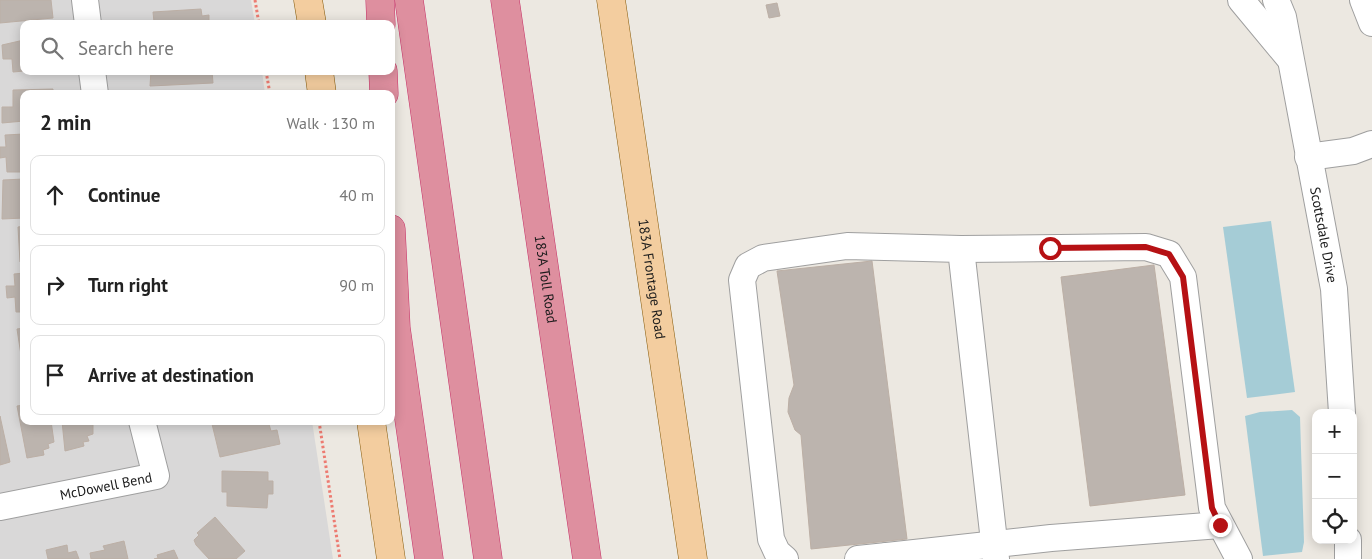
<!DOCTYPE html>
<html lang="en">
<head>
<meta charset="utf-8">
<style>
  body { margin:0; font-family:"PT Sans",sans-serif; background:#f6f6f6; color:#222 }
  .controls { position:absolute; right:15px; bottom:15px; display:grid; overflow:hidden; border-radius:10px; box-shadow:0 2px 12px #0003 }
  .controls button { width:45px; height:45px; display:grid; place-items:center; padding:0; border:0; border-bottom:1px solid #e0e0e0; background:#fff; color:#222; font:25px sans-serif }
  .stop { position:absolute; width:15px; height:15px; margin:-11px; border:4px solid #b61114; border-radius:50%; background:#fff }
  .stop.end { background:#b61114; border-color:#fff; box-shadow:0 1px 5px #0008 }
  .list { margin:0; padding:0; list-style:none }
  h2 { display:flex; justify-content:space-between; align-items:center; height:65px; margin:0; padding:0 20px; font-size:21px }
  h2 small { font-size:16px; font-weight:400; color:#767676 }
  .list li { display:grid; grid-template-columns:32px 1fr auto; gap:15px; align-items:center; box-sizing:border-box; height:80px; margin:0 10px 10px; padding:0 10px; border:1px solid #e0e0e0; border-radius:10px }
  .list b { display:block; font-size:19px; white-space:nowrap }
  .list em { font-size:16px; font-style:normal; color:#767676 }
  .icon { flex:none; width:28px; height:28px; fill:none; stroke:currentColor; stroke-width:2; stroke-linecap:round; stroke-linejoin:round }
  .map { position:relative; flex:none; width:1372px; height:559px; overflow:hidden }
  .search { position:absolute; background:#fff; box-shadow:0 2px 12px #0003; left:20px; top:20px; width:375px; height:55px; display:flex; align-items:center; gap:12px; box-sizing:border-box; padding:0 18px; border-radius:10px; color:#767676; font-size:19px }
  .panel { position:absolute; background:#fff; box-shadow:0 2px 12px #0003; left:20px; top:90px; width:375px; height:335px; border-radius:10px }
  .map>svg:first-child { display:block }
</style>
</head>
<body>
<div class="map">
<svg width="1372" height="559" viewBox="0 0 1372 559">
  <rect width="100%" height="100%" fill="#ece8e1"/>
  <!-- residential -->
  <polygon fill="#d9d8d8" points="0,0 251,0 255,24 24,24 24,71 262,71 265,94 24,94 24,421 312,421 333,559 0,559"/>
  <!-- water -->
  <g fill="#a5ccd6">
    <polygon points="1271,221 1295,392 1247,398 1223,227"/>
    <polygon points="1292,410 1300,417 1304,542 1302,552 1263,556 1245,416 1260,412"/>
  </g>
  <!-- building -->
  <g fill="#bcb4ae" stroke="#bcafa5">
    <polygon points="0,0 51,0 53,18 0,23"/>
    <polygon points="777,3 780,16 769,18 766,5"/>
    <polygon points="201,9 202,16 209,15 209,24 146,24 154,22 153,12"/>
    <polygon points="24,40 24,71 13,72 12,59 3,59 2,45"/>
    <polygon points="212,71 213,83 150,86 151,71"/>
    <polygon points="53,89 53,94 24,94 24,121 2,123 2,107 13,107 13,90"/>
    <polygon points="24,134 24,172 7,172 6,157 0,158 0,147 6,147 5,135"/>
    <polygon points="24,179 24,218 2,219 3,180"/>
    <polygon points="24,226 24,262 20,262 18,227"/>
    <polygon points="872,261 907,539 811,549 801,435 795,430 788,412 789,398 794,385 777,271"/>
    <polygon points="1154,265 1185,495 1090,506 1061,277"/>
    <polygon points="24,273 24,312 16,312 15,297 7,298 6,286 15,286 14,274"/>
    <polygon points="24,328 24,355 21,355 17,329"/>
    <polygon points="24,405 24,421 51,421 54,442 48,444 49,448 43,450 44,455 27,458 17,406"/>
    <polygon points="0,416 10,462 0,465"/>
    <polygon points="62,421 93,421 93,434 87,436 89,441 83,442 84,446 65,451"/>
    <polygon points="224,421 268,421 271,431 277,430 280,444 220,457 212,424"/>
    <polygon points="222,471 268,472 268,481 273,481 273,494 268,494 267,508 227,506 227,492 222,492"/>
    <polygon points="215,517 245,551 236,559 209,559 196,545 194,540 199,535 197,533"/>
    <polygon points="124,541 128,559 91,559 90,553 105,550 103,546"/>
    <polygon points="67,545 68,553 76,551 79,559 48,559 46,550"/>
    <polygon points="174,550 178,559 154,559 158,558 157,555"/>
  </g>
  <g fill="none" stroke-linecap="round" stroke-linejoin="round">
    <defs>
      <g id="minor">
        <polyline points="85,0 88,24"/>
        <polyline points="1241,0 1290,59"/>
        <path id="s1" d="M 1276,0 L 1283,17 L 1334,289 L 1342,413"/>
        <polyline points="1363,0 1372,23"/>
        <polyline points="92,71 95,94"/>
        <polyline points="1308,157 1353,151 1372,144"/>
        <polyline points="961,249 1146,247 1169,254 1183,277 1212,508 1239,559"/>
        <path id="s2" d="M 0,507 L 156,476 L 142,421"/>
        <polyline points="1348,540 1348,559"/>
        <polyline points="887,556 1051,538 1220,525"/>
        <polyline points="785,559 777,552 771,539 742,280 748,266 763,258 847,246 961,249 996,559"/>
        <polyline points="858,559 887,556 887,559"/>
      </g>
      <g id="major">
        <polyline points="308,0 312,24"/>
        <path id="s3" d="M 611,0 L 693,559"/>
        <polyline points="319,71 322,94"/>
        <polyline points="371,421 391,559"/>
      </g>
      <g id="highway">
        <polyline points="380,0 381,24"/>
        <polyline points="409,0 488,559"/>
        <path id="s4" d="M 505,0 L 587,559"/>
        <polyline points="383,71 384,94"/>
        <polyline points="391,229 396,328 429,559"/>
      </g>
    </defs>
    <!-- minor casing -->
    <use href="#minor" stroke="#9f9f9f" stroke-width="28"/>
    <!-- major casing -->
    <use href="#major" stroke="#865b0c" stroke-width="29"/>
    <!-- highway casing -->
    <use href="#highway" stroke="#c63268" stroke-width="29"/>
    <!-- path -->
    <g stroke="#ed7b71" stroke-width="3" stroke-dasharray="2.5 2.5" stroke-linecap="butt">
      <polyline points="255,0 259,24"/>
      <polyline points="266,71 270,94"/>
      <polyline points="319,421 340,559"/>
    </g>
    <!-- minor -->
    <use href="#minor" stroke="#fff" stroke-width="26"/>
    <!-- major -->
    <use href="#major" stroke="#f3cd9f" stroke-width="28"/>
    <!-- highway -->
    <use href="#highway" stroke="#de8f9f" stroke-width="28"/>
  </g>
  <g fill="none" stroke-linecap="round" stroke-linejoin="round">
    <!-- route -->
    <polyline stroke="#b61114" stroke-width="6" points="1050,248 1146,247 1169,254 1183,277 1212,508 1220,525"/>
  </g>
  <g text-anchor="middle" dominant-baseline="central" stroke-width="4.5" stroke-linejoin="round" paint-order="stroke">
    <!-- street labels -->
    <g font-size="14" fill="#1b1b1b" stroke="#fff">
      <text stroke="none"><textPath href="#s1" startOffset="240">Scottsdale Drive</textPath></text>
      <text stroke="none"><textPath href="#s3" startOffset="282">183A Frontage Road</textPath></text>
      <text stroke="none"><textPath href="#s4" startOffset="282">183A Toll Road</textPath></text>
      <text stroke="none"><textPath href="#s2" startOffset="108">McDowell Bend</textPath></text>
    </g>
  </g>
</svg>
<div class="controls">
<button>+</button>
<button>−</button>
<button><svg class="icon" aria-label="locate" viewBox="0 0 24 24"><circle cx="12" cy="12" r="6"/><path d="M12 2v4M12 18v4M2 12h4M18 12h4"/></svg></button>
</div>
<div class="stop" style="left:1050px;top:248px"></div>
<div class="stop end" style="left:1220px;top:525px"></div>
<div class="search"><svg class="icon" aria-label="search" viewBox="0 0 24 24"><circle cx="10" cy="10" r="6"/><path d="M15 15l6 6"/></svg>Search here</div>
<section class="panel">
<h2>2 min<small>Walk · 130 m</small></h2>
<ul class="list">
<li><svg class="icon" aria-label="ahead" viewBox="0 0 24 24"><path d="M12 20V5M6 11l6-6 6 6"/></svg><div><b>Continue</b></div><em>40 m</em></li>
<li><svg class="icon" aria-label="right" viewBox="0 0 24 24"><path d="M7 20v-9h11M14 6l5 5-5 5"/></svg><div><b>Turn right</b></div><em>90 m</em></li>
<li><svg class="icon" aria-label="arrive" viewBox="0 0 24 24"><path d="M6 21V4h12l-3 4 3 4H6"/></svg><div><b>Arrive at destination</b></div></li>
</ul>
</section>
</div>
</body>
</html>
